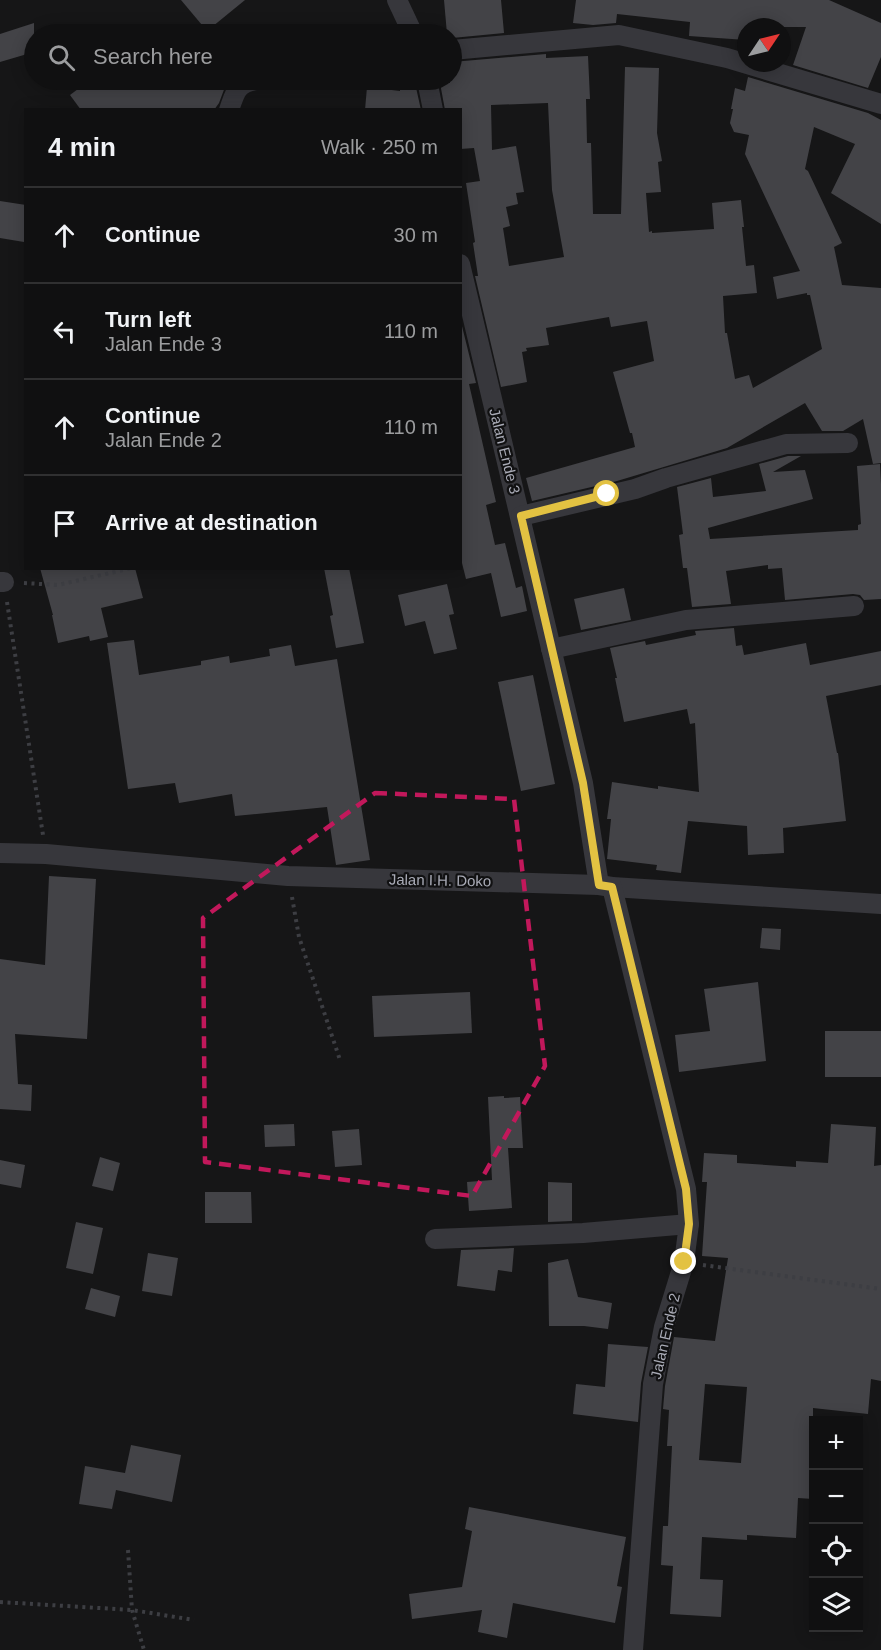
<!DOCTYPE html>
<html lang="en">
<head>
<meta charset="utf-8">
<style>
  body { margin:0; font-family:Arial,sans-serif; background:#19191a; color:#f1f3f6 }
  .controls { position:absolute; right:18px; bottom:18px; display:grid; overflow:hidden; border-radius:0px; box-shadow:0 3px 15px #0003 }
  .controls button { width:54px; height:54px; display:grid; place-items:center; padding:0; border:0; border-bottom:2px solid #303031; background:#101011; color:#f1f3f6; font:30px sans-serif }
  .compass { position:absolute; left:737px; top:18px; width:54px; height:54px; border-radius:50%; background:#101011; box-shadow:0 3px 15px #0003; rotate:55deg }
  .stop { position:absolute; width:18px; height:18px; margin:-14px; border:4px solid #e3c242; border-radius:50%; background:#fff }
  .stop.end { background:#e3c242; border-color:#fff; box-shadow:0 2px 6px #0008 }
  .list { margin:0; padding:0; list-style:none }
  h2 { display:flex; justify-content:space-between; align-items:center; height:78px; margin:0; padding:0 24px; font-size:26px }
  h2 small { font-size:20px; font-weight:400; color:#9c9d9f }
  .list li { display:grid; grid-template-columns:39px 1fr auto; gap:18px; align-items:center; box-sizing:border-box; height:96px; padding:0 24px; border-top:2px solid #303031 }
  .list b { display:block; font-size:22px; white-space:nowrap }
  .list p { margin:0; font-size:20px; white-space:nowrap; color:#9c9d9f }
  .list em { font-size:20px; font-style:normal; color:#9c9d9f }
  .icon { flex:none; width:33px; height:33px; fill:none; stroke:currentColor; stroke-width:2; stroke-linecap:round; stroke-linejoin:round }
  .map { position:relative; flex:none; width:881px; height:1650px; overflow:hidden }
  .search { position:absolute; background:#101011; box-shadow:0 3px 15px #0003; left:24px; top:24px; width:438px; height:66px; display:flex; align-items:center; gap:15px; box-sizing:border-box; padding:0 21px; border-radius:33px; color:#9c9d9f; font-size:22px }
  .panel { position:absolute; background:#101011; box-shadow:0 3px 15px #0003; left:24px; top:108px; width:438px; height:462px; border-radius:0px }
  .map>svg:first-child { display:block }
</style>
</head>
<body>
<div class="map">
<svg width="881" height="1650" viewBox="0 0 881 1650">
  <rect width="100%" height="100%" fill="#161617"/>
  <!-- building -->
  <g fill="#434347" fill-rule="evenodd">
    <polygon points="181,0 245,0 207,31"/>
    <polygon points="444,0 501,0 504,33 452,38 452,34 447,34"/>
    <polygon points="576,0 829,0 881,23 881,57 868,88 793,65 806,27 746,27 746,40 689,36 690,22 617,14 616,23 593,25 573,23"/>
    <polygon points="34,23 34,52 0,62 0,34"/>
    <path d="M 546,54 L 546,58 L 588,56 L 590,99 L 586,99 L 587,143 L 591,143 L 593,214 L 621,214 L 625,67 L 659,68 L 657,133 L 662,161 L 658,162 L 661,192 L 646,193 L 649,232 L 652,231 L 652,233 L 714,229 L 712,203 L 741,200 L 744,227 L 742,227 L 746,266 L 754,265 L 757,293 L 723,296 L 725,333 L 727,333 L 735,379 L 749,375 L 753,388 L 822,349 L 810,295 L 807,295 L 807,293 L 777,299 L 773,277 L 800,271 L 745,154 L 749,135 L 734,132 L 730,123 L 733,109 L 731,109 L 735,88 L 745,91 L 748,77 L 868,113 L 881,120 L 881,224 L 831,193 L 855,144 L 814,127 L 805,169 L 808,171 L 842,243 L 834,247 L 842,285 L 881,288 L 881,463 L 873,464 L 863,419 L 843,431 L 822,431 L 805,403 L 727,448 L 617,481 L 532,501 L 526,478 L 635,447 L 632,433 L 630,433 L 613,372 L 654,361 L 647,321 L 611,327 L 609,317 L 546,328 L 549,345 L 526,348 L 527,351 L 522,352 L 527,382 L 501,387 L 475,276 L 478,276 L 473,243 L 475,242 L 466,183 L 480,181 L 474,148 L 460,149 L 460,110 L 445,110 L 440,83 L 450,83 L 449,80 L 452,80 L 452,62 ZM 548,103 L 552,190 L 564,257 L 509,266 L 503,228 L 510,226 L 506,207 L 518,204 L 516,193 L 524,192 L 516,146 L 492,150 L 491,105 Z"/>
    <polygon points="90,80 215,80 225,87 219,103 214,110 81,110 70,95"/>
    <polygon points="400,83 415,83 421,110 365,110 367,87 400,91"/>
    <polygon points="0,201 26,205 24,242 0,238"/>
    <polygon points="460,318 476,383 469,384 496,502 486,505 495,545 505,543 516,588 522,586 527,611 501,617 491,573 466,579 460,555"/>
    <polygon points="788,456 801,456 773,472 805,470 813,499 708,528 710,539 858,530 858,525 861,524 857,466 880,464 881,484 881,599 864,600 860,595 853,594 785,600 782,568 768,569 768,565 726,571 731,604 692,607 687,568 683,568 679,535 683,534 677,487 711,478 713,497 766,491 759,464"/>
    <polygon points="40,568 135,568 143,598 101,608 108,637 90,641 89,636 58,643 52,615 53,615"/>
    <polygon points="324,568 349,568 364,643 336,648 330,616 333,615"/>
    <polygon points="447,584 454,614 449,615 457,649 434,654 425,621 405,626 398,595"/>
    <polygon points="624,588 631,620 581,630 574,599"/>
    <polygon points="734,628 736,646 742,645 744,655 806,643 810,665 881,651 881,685 826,696 837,753 838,753 846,821 783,828 784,853 748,855 747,826 688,821 681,873 656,870 657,865 607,859 611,819 607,819 612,782 658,789 658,786 699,792 695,723 690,724 687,709 624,722 615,678 617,678 610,648 645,641 646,645 696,635 695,631"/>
    <polygon points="134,640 139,675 201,665 201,661 229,656 230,663 270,656 269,649 291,645 295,666 337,659 370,860 336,865 327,807 235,816 232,794 179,803 175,783 128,789 107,643"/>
    <polygon points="533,675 555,784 521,791 498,682"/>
    <polygon points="49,876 96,879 87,1039 15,1034 18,1084 32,1085 31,1111 0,1109 0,959 45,965"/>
    <polygon points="762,928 781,929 780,950 760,948"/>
    <polygon points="758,982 766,1061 679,1072 675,1035 710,1031 704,989"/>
    <polygon points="470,992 472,1033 374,1037 372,996"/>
    <rect x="825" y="1031" width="56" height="46"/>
    <polygon points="504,1096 504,1098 520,1097 523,1148 508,1148 512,1208 469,1211 467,1182 492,1180 488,1097"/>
    <polygon points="294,1124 295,1146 265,1147 264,1125"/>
    <path d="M 831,1124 L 876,1127 L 874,1166 L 881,1165 L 881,1381 L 871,1379 L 868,1414 L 813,1408 L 813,1499 L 798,1498 L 796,1538 L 747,1535 L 747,1540 L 702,1537 L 700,1579 L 723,1580 L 721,1617 L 670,1614 L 673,1566 L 661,1565 L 663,1526 L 668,1526 L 672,1446 L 667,1446 L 669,1410 L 663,1409 L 665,1386 L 674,1337 L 715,1341 L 728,1258 L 702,1256 L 707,1182 L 702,1182 L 704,1153 L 737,1155 L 737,1163 L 796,1167 L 796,1161 L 828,1163 ZM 705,1384 L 747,1387 L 741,1463 L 699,1460 Z"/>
    <polygon points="359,1129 362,1165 335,1167 332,1131"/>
    <polygon points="100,1157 120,1163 113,1191 92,1186"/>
    <polygon points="0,1160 25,1165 21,1188 0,1184"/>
    <polygon points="548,1182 572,1183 572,1221 548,1222"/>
    <polygon points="205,1192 251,1192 252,1223 205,1223"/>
    <polygon points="76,1222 103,1228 93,1274 66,1268"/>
    <polygon points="514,1248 512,1272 498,1270 495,1291 457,1286 461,1250"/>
    <polygon points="148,1253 178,1258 172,1296 142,1291"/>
    <polygon points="568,1259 578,1297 612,1303 608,1329 584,1326 549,1326 548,1263"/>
    <polygon points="91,1288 120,1296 115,1317 85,1309"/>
    <polygon points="608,1344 648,1347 641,1383 638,1422 573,1414 576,1384 605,1387"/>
    <polygon points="131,1445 181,1455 172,1502 116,1490 112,1509 79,1504 85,1466 125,1473"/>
    <polygon points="469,1507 626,1537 617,1586 622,1587 615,1623 513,1603 507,1638 478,1632 482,1610 412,1619 409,1594 462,1587 472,1531 465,1529"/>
  </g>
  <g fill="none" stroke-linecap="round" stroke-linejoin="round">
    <!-- path -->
    <g stroke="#3d3e43" stroke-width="4" stroke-dasharray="3 4.5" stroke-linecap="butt">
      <polyline points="24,583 58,585 132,568"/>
      <polyline points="7,602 43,835"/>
      <polyline points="292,897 299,937 340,1060"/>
      <polyline points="703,1265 881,1289"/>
      <polyline points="128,1550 132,1610 144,1650"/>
      <polyline points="0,1602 132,1610 194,1620"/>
    </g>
    <!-- minor -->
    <g stroke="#37373c" stroke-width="20">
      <polyline points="397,0 413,34"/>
      <polyline points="452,50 619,35 727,58 881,104"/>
      <polyline points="427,80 433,110"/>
      <path d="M 229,110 C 235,93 236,83 256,80"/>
      <polyline points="460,264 583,783 599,885"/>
      <polyline points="521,516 635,489 666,478 786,444 848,443"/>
      <polyline points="0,582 4,582"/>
      <polyline points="551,649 686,620 854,606"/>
      <polyline points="0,853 46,854 288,876 599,885 612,887 881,904"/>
      <polyline points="612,887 686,1189 689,1224 684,1262 664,1327 653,1384 633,1650"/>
      <polyline points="435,1239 583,1233 689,1224"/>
    </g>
  </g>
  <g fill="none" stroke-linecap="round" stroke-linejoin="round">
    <!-- route -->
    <polyline stroke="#e3c242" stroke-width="8" points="607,494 521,516 583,783 599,885 612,887 686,1189 689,1224 684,1262"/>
  </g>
  <!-- marked area -->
  <path fill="none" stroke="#c2185b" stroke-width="4.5" stroke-dasharray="12 8" stroke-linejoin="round" d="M 375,793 L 514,799 L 545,1066 L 472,1196 L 205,1162 L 203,918 Z"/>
  <g text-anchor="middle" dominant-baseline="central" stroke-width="4.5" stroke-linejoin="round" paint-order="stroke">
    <!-- street labels -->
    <g font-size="15" fill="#a9abb6" stroke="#111112">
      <text transform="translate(505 451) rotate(76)">Jalan Ende 3</text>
      <text transform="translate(440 880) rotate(1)">Jalan I.H. Doko</text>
      <text transform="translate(665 1336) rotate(-77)">Jalan Ende 2</text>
    </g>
  </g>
</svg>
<div class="controls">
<button>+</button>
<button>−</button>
<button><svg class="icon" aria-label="locate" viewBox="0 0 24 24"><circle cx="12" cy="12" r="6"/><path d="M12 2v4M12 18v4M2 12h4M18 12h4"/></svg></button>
<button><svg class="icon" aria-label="layers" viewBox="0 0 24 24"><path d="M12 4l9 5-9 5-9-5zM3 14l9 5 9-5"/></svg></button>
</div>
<svg class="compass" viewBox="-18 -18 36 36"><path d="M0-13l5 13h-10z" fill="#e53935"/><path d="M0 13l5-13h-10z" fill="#9c9d9f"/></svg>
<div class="stop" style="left:607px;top:494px"></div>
<div class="stop end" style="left:684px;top:1262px"></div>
<div class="search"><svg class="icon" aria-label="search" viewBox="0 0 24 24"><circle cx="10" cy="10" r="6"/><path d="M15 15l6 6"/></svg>Search here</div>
<section class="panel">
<h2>4 min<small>Walk · 250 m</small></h2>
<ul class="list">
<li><svg class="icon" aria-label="ahead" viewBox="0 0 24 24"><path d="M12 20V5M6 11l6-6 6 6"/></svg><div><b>Continue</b></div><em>30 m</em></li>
<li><svg class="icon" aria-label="left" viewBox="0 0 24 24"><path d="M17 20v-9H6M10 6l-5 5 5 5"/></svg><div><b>Turn left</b><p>Jalan Ende 3</p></div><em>110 m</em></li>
<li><svg class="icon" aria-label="ahead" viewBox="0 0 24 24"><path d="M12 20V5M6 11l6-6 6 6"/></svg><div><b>Continue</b><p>Jalan Ende 2</p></div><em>110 m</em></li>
<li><svg class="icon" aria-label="arrive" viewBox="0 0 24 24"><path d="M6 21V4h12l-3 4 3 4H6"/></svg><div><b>Arrive at destination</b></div></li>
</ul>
</section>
</div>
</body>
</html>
